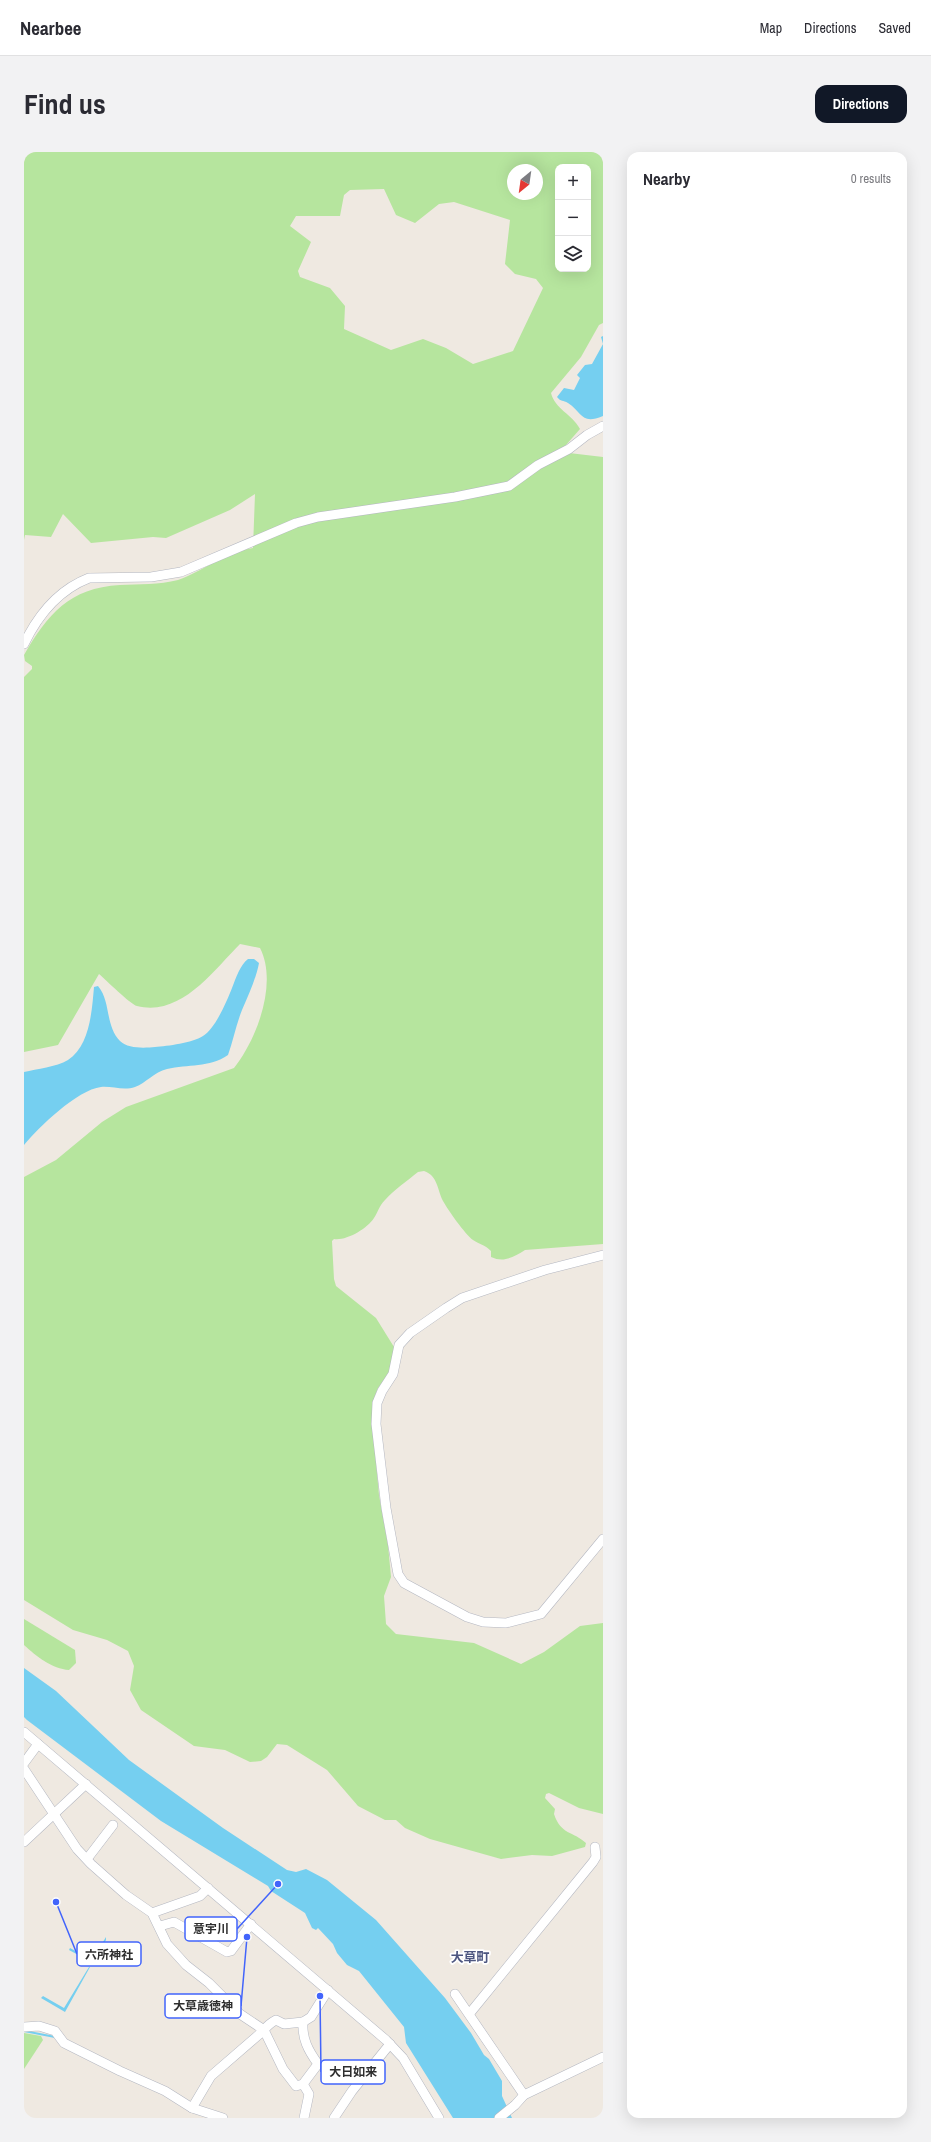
<!DOCTYPE html>
<html lang="en">
<head>
<meta charset="utf-8">
<style>
  body { margin:0; font-family:"Archivo Narrow","Noto Sans JP",sans-serif; background:#f2f2f3; color:#2b2b33 }
  .controls { position:absolute; right:12px; top:12px; display:grid; overflow:hidden; border-radius:8px; box-shadow:0 4px 16px #0002 }
  .controls button { width:36px; height:36px; display:grid; place-items:center; padding:0; border:0; border-bottom:1px solid #e1e1e2; background:#fff; color:#2b2b33; font:20px sans-serif }
  .compass { position:absolute; left:483px; top:12px; width:36px; height:36px; border-radius:50%; background:#fff; box-shadow:0 4px 16px #0002; rotate:209deg }
  .list { margin:0; padding:0; list-style:none }
  h2 { display:flex; justify-content:space-between; align-items:center; height:52px; margin:0; padding:0 16px; font-size:17px }
  h2 small { font-size:13px; font-weight:400; color:#7c7c81 }
  .icon { flex:none; width:22px; height:22px; fill:none; stroke:currentColor; stroke-width:2; stroke-linecap:round; stroke-linejoin:round }
  .map { position:relative; flex:none; width:579px; height:1966px; overflow:hidden; border-radius:12px }
  header { display:flex; align-items:center; gap:24px; box-sizing:border-box; height:56px; padding:0 20px; background:#fff; border-bottom:1px solid #e1e1e2 }
  header strong { font-size:19px }
  nav { display:flex; gap:22px; margin-inline-start:auto; font-size:14px }
  .intro { display:flex; align-items:center; justify-content:space-between; box-sizing:border-box; height:96px; padding:0 24px }
  h1 { margin:0; font-size:28px }
  .button { padding:10px 18px; border-radius:12px; background:#111827; color:#fff; font-size:14px; font-weight:700 }
  main { display:flex; gap:24px; padding:0 24px }
  aside { flex:1; background:#fff; border-radius:12px; box-shadow:0 4px 16px #0002 }
  .map>svg:first-child { display:block }
</style>
</head>
<body>
<header>
<strong>Nearbee</strong>
<nav><a>Map</a><a>Directions</a><a>Saved</a></nav>
</header>
<div class="intro"><h1>Find us</h1><a class="button">Directions</a></div>
<main>
<div class="map">
<svg width="579" height="1966" viewBox="0 0 579 1966">
  <rect width="100%" height="100%" fill="#efe9e1"/>
  <!-- green -->
  <g fill="#b6e59e" fill-rule="evenodd">
    <path d="M 0,0 L 579,0 L 579,171 L 575,173 L 557,205 L 527,241 C 531,257 548,262 556,277 L 542,293 L 545,301 L 579,305 L 579,1092 L 501,1098 C 490,1105 480,1111 467,1105 L 467,1099 C 460,1092 456,1093 449,1088 C 441,1082 424,1058 419,1049 C 413,1037 414,1024 400,1019 L 394,1020 C 383,1029 371,1037 361,1048 C 355,1054 354,1060 350,1066 C 343,1077 322,1089 310,1087 L 308,1089 L 310,1127 L 312,1134 L 352,1166 L 370,1195 L 366,1220 L 354,1236 L 348,1252 L 348,1266 L 355,1343 L 364,1393 L 367,1425 L 360,1444 L 362,1472 L 372,1482 L 450,1491 L 497,1512 L 520,1500 L 556,1474 L 579,1471 L 579,1662 L 555,1656 L 525,1641 L 522,1642 L 521,1646 L 531,1657 L 530,1662 C 537,1683 549,1679 562,1691 L 561,1695 L 528,1704 L 508,1703 L 477,1707 L 406,1687 L 381,1676 L 372,1668 L 361,1668 L 334,1654 L 303,1618 L 263,1593 L 253,1592 L 243,1605 L 237,1609 L 226,1610 L 201,1598 L 170,1594 L 117,1558 L 106,1538 L 110,1514 L 104,1499 L 83,1488 L 49,1478 L 0,1448 L 0,1025 L 32,1008 L 78,970 L 102,955 L 210,916 C 233,887 254,831 236,796 L 216,792 C 189,819 157,865 113,854 C 106,852 82,828 75,822 L 34,893 L 0,900 L 0,525 L 8,517 L 8,514 L 1,509 L 0,503 C 24,462 45,436 96,433 C 115,432 135,433 154,428 C 180,419 200,400 229,396 L 231,342 L 206,358 L 142,386 L 129,385 L 67,391 L 39,362 L 27,385 L 1,383 L 0,388 ZM 534,15 L 564,15 L 564,117 L 534,117 ZM 489,18 L 513,18 L 513,42 L 489,42 ZM 360,37 L 372,63 L 391,71 L 415,52 L 430,50 L 486,68 L 481,112 L 491,122 L 512,127 L 519,136 L 489,199 L 449,212 L 422,196 L 399,187 L 367,198 L 320,177 L 321,154 L 306,136 L 276,125 L 274,119 L 287,90 L 266,74 L 272,64 L 316,64 L 320,43 L 326,38 Z"/>
    <path d="M 0,1467 L 51,1498 L 52,1511 L 45,1518 C 28,1517 12,1504 0,1493 Z"/>
    <polygon points="0,1881 17,1884 19,1888 0,1917"/>
  </g>
  <!-- water -->
  <g fill="#75cff0">
    <path d="M 579,184 L 579,264 C 557,273 559,261 544,251 C 539,248 537,250 533,245 L 540,236 L 550,238 L 556,226 L 553,223 L 561,213 L 568,212 L 579,192 L 577,185 Z"/>
    <path d="M 224,807 L 230,807 L 235,811 C 232,827 224,844 218,858 C 212,873 209,889 204,903 C 185,916 164,912 143,917 C 130,920 122,931 111,935 C 100,939 88,934 77,935 C 53,938 15,975 0,993 L 0,920 C 13,917 32,915 44,908 C 66,894 68,858 70,835 L 74,834 C 87,849 81,874 96,889 C 104,897 121,896 131,895 C 144,894 168,891 179,884 C 191,877 203,849 208,836 C 212,826 216,813 224,807 Z"/>
    <polygon points="0,1516 32,1539 105,1608 199,1676 263,1718 272,1720 282,1717 303,1728 352,1768 421,1846 447,1881 460,1903 465,1907 478,1929 478,1944 488,1966 429,1966 382,1891 380,1875 335,1819 323,1813 313,1801 309,1792 294,1776 292,1778 288,1776 281,1761 247,1739 244,1734 137,1669 3,1568 0,1565"/>
    <polygon points="82,1785 82,1788 69,1811 45,1798 46,1796 68,1808"/>
    <polygon points="65,1815 66,1815 41,1860 17,1846 19,1844 40,1856"/>
  </g>
  <g fill="none" stroke-linecap="round" stroke-linejoin="round">
    <!-- stream -->
    <polyline stroke="#75cff0" stroke-width="2" points="0,1879 31,1885"/>
    <defs>
      <g id="minor">
        <path d="M 0,492 C 14,463 34,438 65,426 L 127,425 L 157,420 L 272,371 L 294,365 L 431,345 L 485,334 L 514,313 L 545,297 L 563,283 L 579,274"/>
        <polyline points="579,1103 521,1118 438,1146 422,1156 386,1181 375,1193 369,1222 358,1239 353,1251 352,1272 362,1356 374,1422 380,1431 443,1465 459,1470 482,1471 517,1462 579,1387"/>
        <polyline points="0,1580 362,1888 379,1906 415,1966"/>
        <polyline points="0,1611 14,1592"/>
        <path d="M 0,1617 L 53,1697 L 67,1712 L 102,1743 L 128,1761 L 143,1792 L 162,1813 L 185,1831 L 216,1862 L 240,1878 L 259,1917 L 272,1934 L 279,1932 L 294,1912 C 284,1898 278,1887 279,1870 L 260,1872 L 252,1868 C 246,1871 243,1874 239,1879 L 187,1924 L 168,1956"/>
        <polyline points="0,1690 62,1632"/>
        <polyline points="63,1707 89,1673"/>
        <polyline points="128,1761 176,1744 184,1736"/>
        <polyline points="136,1774 150,1770 203,1800 207,1799 227,1772"/>
        <polyline points="431,1842 500,1943"/>
        <polyline points="446,1861 569,1710 572,1705 571,1695"/>
        <polyline points="279,1870 287,1865 304,1838"/>
        <polyline points="0,1875 15,1874 31,1879 40,1891 96,1919 141,1939 168,1956 199,1966"/>
        <polyline points="279,1932 285,1942 280,1966"/>
        <polyline points="310,1966 328,1939 366,1892"/>
        <polyline points="475,1966 491,1953 500,1943 579,1905"/>
      </g>
    </defs>
    <!-- minor casing -->
    <use href="#minor" stroke="#b4b7c1" stroke-width="10"/>
    <!-- minor -->
    <use href="#minor" stroke="#fff" stroke-width="9"/>
  </g>
  <g text-anchor="middle" dominant-baseline="central" stroke-width="3.5" stroke-linejoin="round" paint-order="stroke">
    <!-- quarter labels -->
    <g font-size="13" font-weight="bold" fill="#4d5680" stroke="#fff">
      <text x="446" y="1805">大草町</text>
    </g>
  </g>
  <!-- callouts -->
  <path fill="none" stroke="#4264fb" stroke-width="1.5" d="M254 1732L213 1777M32 1750L53 1802M223 1785L217 1854M296 1844L297 1920"/>
  <g fill="#4264fb" stroke="#fff" stroke-width="1.5">
    <circle cx="254" cy="1732" r="4"/>
    <circle cx="32" cy="1750" r="4"/>
    <circle cx="223" cy="1785" r="4"/>
    <circle cx="296" cy="1844" r="4"/>
  </g>
  <g fill="#fff" stroke="#4264fb" stroke-width="1.5">
    <rect x="161" y="1765" width="52" height="24" rx="4"/>
    <rect x="53" y="1790" width="64" height="24" rx="4"/>
    <rect x="141" y="1842" width="76" height="24" rx="4"/>
    <rect x="297" y="1908" width="64" height="24" rx="4"/>
  </g>
  <g font-size="12" text-anchor="middle" font-weight="bold" fill="#2e2e2e">
    <text x="187" y="1781">意宇川</text>
    <text x="85" y="1807">六所神社</text>
    <text x="179" y="1858">大草歳徳神</text>
    <text x="329" y="1924">大日如来</text>
  </g>
</svg>
<div class="controls">
<button>+</button>
<button>−</button>
<button><svg class="icon" aria-label="layers" viewBox="0 0 24 24"><path d="M12 4l9 5-9 5-9-5zM3 14l9 5 9-5"/></svg></button>
</div>
<svg class="compass" viewBox="-18 -18 36 36"><path d="M0-13l5 13h-10z" fill="#e53935"/><path d="M0 13l5-13h-10z" fill="#7c7c81"/></svg>
</div>
<aside>
<h2>Nearby<small>0 results</small></h2>
<ul class="list">
</ul>
</aside>
</main>
</body>
</html>
